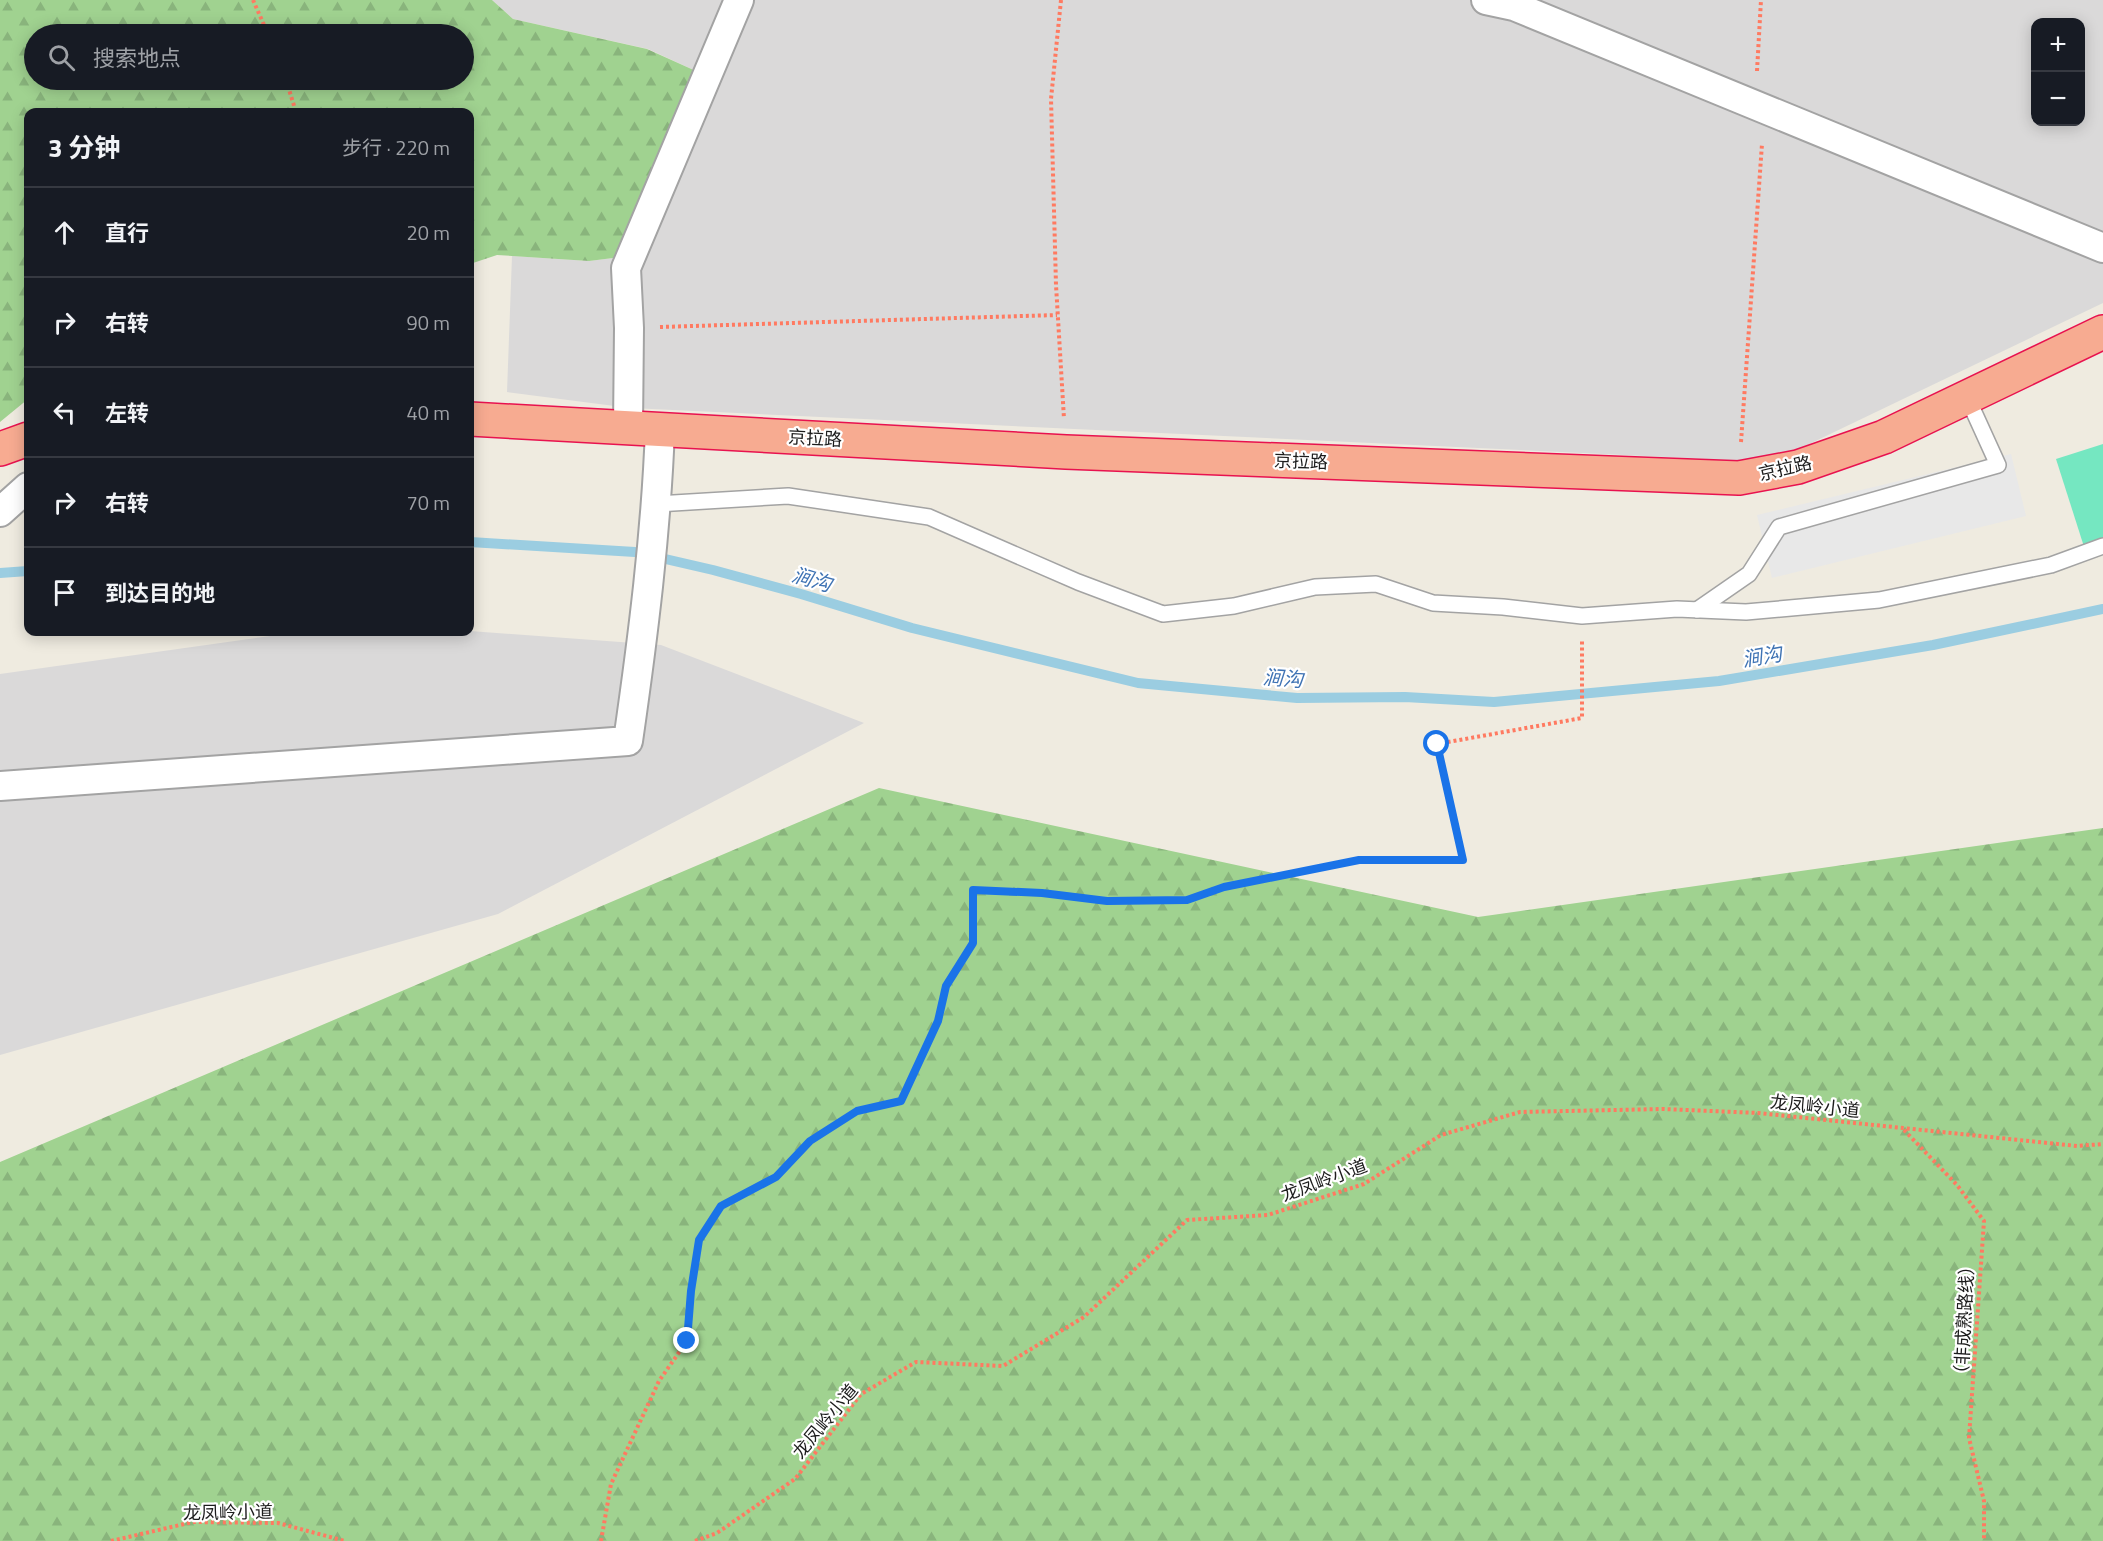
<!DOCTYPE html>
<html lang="zh">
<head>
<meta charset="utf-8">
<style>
  body { margin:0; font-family:"Titillium Web","Noto Sans SC",sans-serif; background:#242831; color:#f1f3f6 }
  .controls { position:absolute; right:18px; top:18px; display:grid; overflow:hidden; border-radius:12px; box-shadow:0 3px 15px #0003 }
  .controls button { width:54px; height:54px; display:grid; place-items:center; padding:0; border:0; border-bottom:2px solid #363941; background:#171b24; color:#f1f3f6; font:30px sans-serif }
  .stop { position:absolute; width:18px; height:18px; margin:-14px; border:4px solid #1a73e8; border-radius:50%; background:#fff }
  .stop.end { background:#1a73e8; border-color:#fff; box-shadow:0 2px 6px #0008 }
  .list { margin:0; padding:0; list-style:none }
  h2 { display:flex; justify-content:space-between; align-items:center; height:78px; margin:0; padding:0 24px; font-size:26px }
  h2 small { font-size:20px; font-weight:400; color:#9ea1a6 }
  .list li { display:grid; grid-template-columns:39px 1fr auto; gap:18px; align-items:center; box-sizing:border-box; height:90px; padding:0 24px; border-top:2px solid #363941 }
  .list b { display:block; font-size:22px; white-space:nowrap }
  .list em { font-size:20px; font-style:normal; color:#9ea1a6 }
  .icon { flex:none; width:33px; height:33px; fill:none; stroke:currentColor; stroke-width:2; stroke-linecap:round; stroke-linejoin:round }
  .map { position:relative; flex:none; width:2103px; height:1541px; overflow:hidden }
  .search { position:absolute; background:#171b24; box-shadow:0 3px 15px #0003; left:24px; top:24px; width:450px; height:66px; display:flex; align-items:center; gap:15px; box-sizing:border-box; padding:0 21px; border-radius:33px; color:#9ea1a6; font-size:22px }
  .panel { position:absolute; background:#171b24; box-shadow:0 3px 15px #0003; left:24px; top:108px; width:450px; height:528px; border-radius:12px }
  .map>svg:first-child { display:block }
</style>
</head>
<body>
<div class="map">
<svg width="2103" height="1541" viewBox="0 0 2103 1541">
  <defs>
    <pattern id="forest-firs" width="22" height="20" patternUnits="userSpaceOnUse" patternTransform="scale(1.5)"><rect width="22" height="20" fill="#a0d290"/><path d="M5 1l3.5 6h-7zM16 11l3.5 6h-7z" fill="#89b47c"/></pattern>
  </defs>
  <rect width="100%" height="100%" fill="#efebe0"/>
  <!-- residential -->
  <g fill="#dad9d9" fill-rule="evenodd">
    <path d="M 492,0 L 2103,0 L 2103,303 L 1772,462 L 630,408 L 507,392 L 512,256 L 589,261 L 613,258 L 641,236 L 698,72 L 648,49 L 513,19 ZM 2036,22 L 2080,22 L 2080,122 L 2036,122 Z"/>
    <polygon points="470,631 661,645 864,723 498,914 0,1055 0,674 299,632"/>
  </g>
  <!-- forest -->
  <g fill="url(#forest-firs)" fill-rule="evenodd">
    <path d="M 0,0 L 492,0 L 513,19 L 647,49 L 698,72 L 641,236 L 613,258 L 589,261 L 497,255 L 470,264 L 470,112 L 28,112 L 28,399 L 0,422 ZM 34,34 L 464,34 L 464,80 L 34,80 Z"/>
    <polygon points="879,788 1478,917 2103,828 2103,1541 0,1541 0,1162"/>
  </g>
  <!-- pitch -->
  <polygon fill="#75e7c1" points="2103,444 2103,547 2086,553 2056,459"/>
  <!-- parking -->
  <polygon fill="#e8e8e8" points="2011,454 2026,516 1772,578 1757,515"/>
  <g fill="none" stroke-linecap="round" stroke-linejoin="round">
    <!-- stream -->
    <g stroke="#9bcde1" stroke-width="10">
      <polyline points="470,542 635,552 713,570 801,594 912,628 1138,683 1297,698 1405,697 1494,702 1719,681 1933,645 2103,609"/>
      <polyline points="0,573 28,571"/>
    </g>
    <defs>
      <g id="service">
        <polyline points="657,504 788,496 929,517 1078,582 1163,614 1234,606 1315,587 1376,584 1433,603 1503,607 1582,616 1677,609 1746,612 1879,600 2051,565 2103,546"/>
        <polyline points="1697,610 1749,574 1779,527 1998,465 1968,399"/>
      </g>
      <g id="minor">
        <polyline points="1486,0 1514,6 2103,248"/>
        <polyline points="628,427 629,328 626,268 739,0"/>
        <polyline points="0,512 28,487"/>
        <path d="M 0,786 L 628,741 C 643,637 656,534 660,429"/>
      </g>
      <g id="trunk">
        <polyline points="470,419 1066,452 1739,478 1798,467 1884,437 2103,332"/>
        <polyline points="0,449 28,439"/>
      </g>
    </defs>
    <!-- service casing -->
    <use href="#service" stroke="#a3a3a3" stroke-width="18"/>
    <!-- minor casing -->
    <use href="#minor" stroke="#a3a3a3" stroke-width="32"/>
    <!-- trunk casing -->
    <use href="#trunk" stroke="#e8124f" stroke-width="36"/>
    <!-- path -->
    <g stroke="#ff7a61" stroke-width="4" stroke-dasharray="3 3" stroke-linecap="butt">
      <polyline points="253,0 268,34"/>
      <polyline points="1061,0 1051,99 1056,285 1064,419"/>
      <polyline points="1757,71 1761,0"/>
      <polyline points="286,80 296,112"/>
      <polyline points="660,327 1057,315"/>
      <polyline points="1741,442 1762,144"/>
      <polyline points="1904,1130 1957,1185 1984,1221 1969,1438 1984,1501 1984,1541"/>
      <polyline points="111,1541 193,1522 278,1523 345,1541"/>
      <polyline points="601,1541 611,1484 659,1381 687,1341 691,1291 699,1240 721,1206 776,1177 810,1141 857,1111 901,1101 938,1021 947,986 973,943 973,890 1042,893 1107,901 1187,900 1224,887 1359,859 1463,860 1437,744 1582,718 1582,641"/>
      <polyline points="695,1541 717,1533 795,1479 861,1394 916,1362 1003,1366 1084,1317 1187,1220 1268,1215 1364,1184 1441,1135 1520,1112 1664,1109 1758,1113 2077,1146 2103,1144"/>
    </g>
    <!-- service -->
    <use href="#service" stroke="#fff" stroke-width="15"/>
    <!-- minor -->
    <use href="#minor" stroke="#fff" stroke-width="28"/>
    <!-- trunk -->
    <use href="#trunk" stroke="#f7ab91" stroke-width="33"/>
  </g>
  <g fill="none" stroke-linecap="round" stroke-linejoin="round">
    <!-- route -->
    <polyline stroke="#1a73e8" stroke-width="8" points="687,1341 691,1291 699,1240 721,1206 776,1177 810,1141 857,1111 901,1101 938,1021 946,986 973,943 973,890 1042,893 1107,901 1187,900 1224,887 1359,860 1463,860 1437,744"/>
  </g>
  <g text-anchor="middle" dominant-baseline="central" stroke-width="4.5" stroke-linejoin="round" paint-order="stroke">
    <!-- street labels -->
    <g font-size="18" fill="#1c1c1c" stroke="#fff">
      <text transform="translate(815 438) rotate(3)">京拉路</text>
      <text transform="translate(1301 461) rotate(2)">京拉路</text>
      <text transform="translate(1785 468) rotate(-13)">京拉路</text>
      <text transform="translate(1815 1106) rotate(6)">龙凤岭小道</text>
      <text transform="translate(1324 1180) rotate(-20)">龙凤岭小道</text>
      <text transform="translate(1964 1320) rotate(-87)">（非成熟路线）</text>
      <text transform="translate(825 1421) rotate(-50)">龙凤岭小道</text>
      <text transform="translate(228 1512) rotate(-1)">龙凤岭小道</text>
    </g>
    <!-- water labels -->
    <g font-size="20" font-style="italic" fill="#3f73b4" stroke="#fff">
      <text transform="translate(812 579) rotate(16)">涧沟</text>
      <text transform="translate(1762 656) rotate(-10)">涧沟</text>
      <text transform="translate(1283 678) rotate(4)">涧沟</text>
    </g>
  </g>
</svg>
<div class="controls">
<button>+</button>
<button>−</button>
</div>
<div class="stop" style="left:1437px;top:744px"></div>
<div class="stop end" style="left:687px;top:1341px"></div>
<div class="search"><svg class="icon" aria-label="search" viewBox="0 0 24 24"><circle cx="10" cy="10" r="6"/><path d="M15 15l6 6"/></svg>搜索地点</div>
<section class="panel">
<h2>3 分钟<small>步行 · 220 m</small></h2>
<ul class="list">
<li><svg class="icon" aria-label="ahead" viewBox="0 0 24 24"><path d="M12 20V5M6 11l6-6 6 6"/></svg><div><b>直行</b></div><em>20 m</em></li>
<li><svg class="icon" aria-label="right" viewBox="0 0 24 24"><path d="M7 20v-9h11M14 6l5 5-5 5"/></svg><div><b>右转</b></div><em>90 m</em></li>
<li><svg class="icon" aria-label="left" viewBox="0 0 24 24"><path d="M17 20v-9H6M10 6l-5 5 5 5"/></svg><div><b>左转</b></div><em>40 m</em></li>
<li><svg class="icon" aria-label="right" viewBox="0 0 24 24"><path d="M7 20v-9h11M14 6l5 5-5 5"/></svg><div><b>右转</b></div><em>70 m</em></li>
<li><svg class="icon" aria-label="arrive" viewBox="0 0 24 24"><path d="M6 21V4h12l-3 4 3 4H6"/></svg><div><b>到达目的地</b></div></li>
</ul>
</section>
</div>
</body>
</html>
